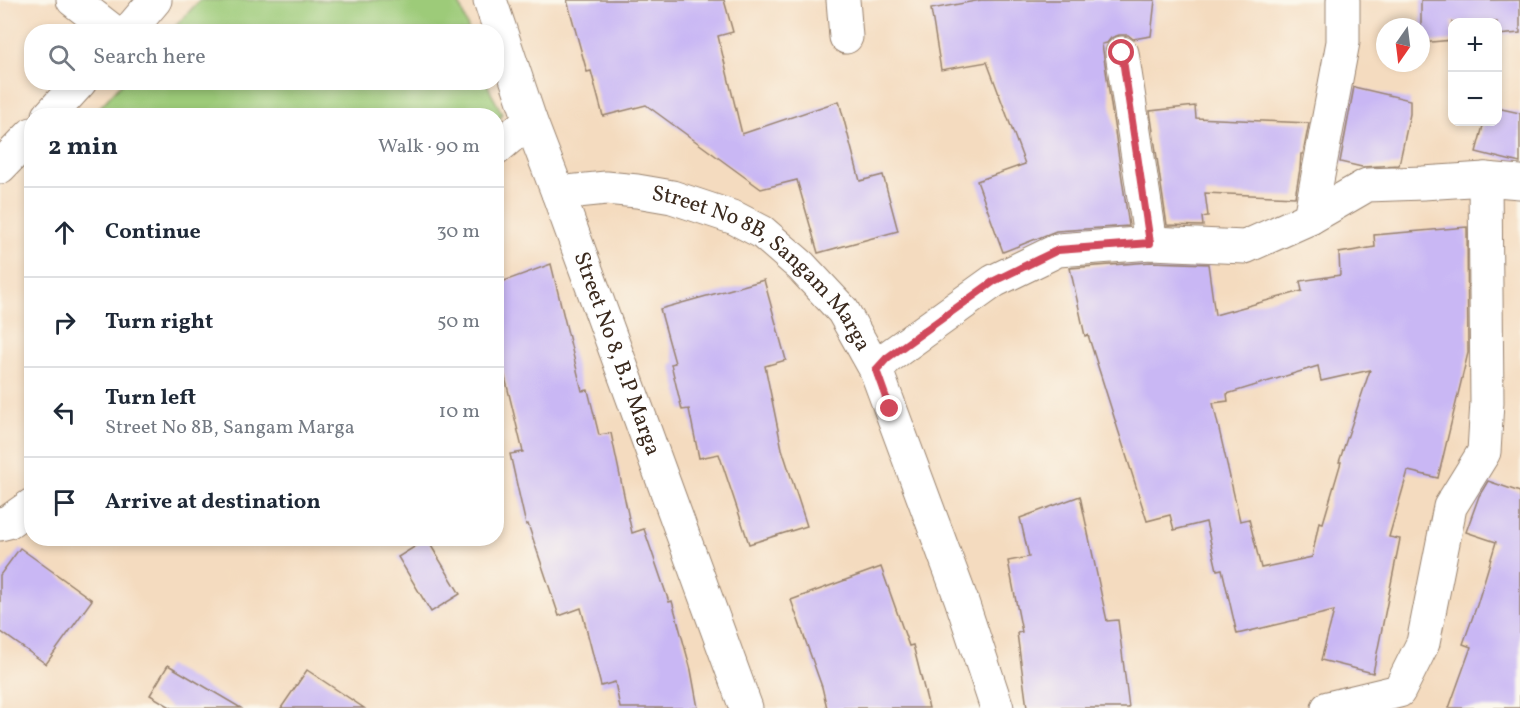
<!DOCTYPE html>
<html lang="en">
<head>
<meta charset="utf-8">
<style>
  body { margin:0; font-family:Vollkorn,serif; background:#f2f2f3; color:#1f2937 }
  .controls { position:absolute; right:18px; top:18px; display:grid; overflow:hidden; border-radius:12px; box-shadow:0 3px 9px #0003 }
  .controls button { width:54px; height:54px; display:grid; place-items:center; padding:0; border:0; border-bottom:2px solid #e0e1e3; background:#fff; color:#1f2937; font:30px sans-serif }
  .compass { position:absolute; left:1376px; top:18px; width:54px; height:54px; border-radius:50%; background:#fff; box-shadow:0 3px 9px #0003; rotate:194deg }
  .stop { position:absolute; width:18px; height:18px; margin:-14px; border:4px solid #d1495b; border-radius:50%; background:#fff }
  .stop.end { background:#d1495b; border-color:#fff; box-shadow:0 2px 6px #0008 }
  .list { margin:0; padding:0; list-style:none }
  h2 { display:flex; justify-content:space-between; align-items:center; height:78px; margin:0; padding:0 24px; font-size:26px }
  h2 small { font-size:20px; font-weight:400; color:#747a83 }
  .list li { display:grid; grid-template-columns:39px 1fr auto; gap:18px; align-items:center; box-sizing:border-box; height:90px; padding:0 24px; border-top:2px solid #e0e1e3 }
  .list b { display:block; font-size:22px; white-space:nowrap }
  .list p { margin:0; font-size:20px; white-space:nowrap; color:#747a83 }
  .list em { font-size:20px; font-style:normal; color:#747a83 }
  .icon { flex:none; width:33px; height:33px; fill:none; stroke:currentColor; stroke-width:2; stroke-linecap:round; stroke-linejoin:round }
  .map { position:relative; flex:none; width:1520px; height:708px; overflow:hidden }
  .search { position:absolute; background:#fff; box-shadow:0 3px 9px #0003; left:24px; top:24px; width:480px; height:66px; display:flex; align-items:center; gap:15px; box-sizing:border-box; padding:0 21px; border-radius:24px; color:#747a83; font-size:22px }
  .panel { position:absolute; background:#fff; box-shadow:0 3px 9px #0003; left:24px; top:108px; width:480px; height:438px; border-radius:24px }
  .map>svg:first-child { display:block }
</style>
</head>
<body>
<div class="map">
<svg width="1520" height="708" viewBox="0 0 1520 708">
  <rect width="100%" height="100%" fill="#fbf7ec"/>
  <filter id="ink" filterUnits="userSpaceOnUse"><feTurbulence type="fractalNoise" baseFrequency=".0167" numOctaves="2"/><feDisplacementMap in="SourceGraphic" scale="12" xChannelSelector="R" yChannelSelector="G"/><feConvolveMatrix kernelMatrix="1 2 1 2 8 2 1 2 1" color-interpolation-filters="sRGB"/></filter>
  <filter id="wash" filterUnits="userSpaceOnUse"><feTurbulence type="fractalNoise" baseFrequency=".008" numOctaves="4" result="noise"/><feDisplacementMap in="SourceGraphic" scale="24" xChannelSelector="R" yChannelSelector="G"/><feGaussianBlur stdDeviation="1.35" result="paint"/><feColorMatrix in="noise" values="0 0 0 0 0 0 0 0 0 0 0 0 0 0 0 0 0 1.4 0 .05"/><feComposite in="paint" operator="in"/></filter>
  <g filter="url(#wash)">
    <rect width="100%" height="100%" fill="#f4dbbf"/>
    <!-- green -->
    <g fill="#9dcb79" stroke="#6c7a4c" stroke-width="1.5">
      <polygon points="200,0 458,0 469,31 171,31"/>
      <polygon points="123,82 487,83 491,93 502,113 497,127 496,116 92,116"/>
    </g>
    <g id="blocks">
      <!-- building -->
      <g fill="#c9b7f4" fill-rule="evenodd">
        <polygon points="567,0 724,0 733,32 718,36 742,134 839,101 860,181 883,175 898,231 818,253 797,180 761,189 646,105 603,116 591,71 587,72"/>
        <polygon points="981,0 1155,0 1151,36 1133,39 1128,35 1119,35 1111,38 1107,43 1102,44 1129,226 1056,231 1003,252 977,181 1025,164 987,62 941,70 931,9"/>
        <polygon points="1421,0 1520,0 1520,33 1497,35 1497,22 1452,22 1452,40 1421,43"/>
        <polygon points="1354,87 1410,100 1410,114 1399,165 1362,167 1340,162"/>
        <polygon points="1195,106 1196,118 1309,123 1303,154 1301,154 1300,169 1295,197 1205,193 1208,216 1202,217 1203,226 1167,225 1150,111"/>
        <polygon points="1497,108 1520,113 1520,163 1476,152 1484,122 1497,122"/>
        <path d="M 1467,227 L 1468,353 L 1438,478 L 1408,471 L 1389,537 L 1400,539 L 1373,673 L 1321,660 L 1334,611 L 1237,634 L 1222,569 L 1217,570 L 1206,522 L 1174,530 L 1170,515 L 1147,521 L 1088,335 L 1085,336 L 1070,268 L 1151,262 L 1208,264 L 1215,315 L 1302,291 L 1300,281 L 1340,275 L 1339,253 L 1375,247 L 1374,235 ZM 1318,366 L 1321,381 L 1370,370 L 1339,462 L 1341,462 L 1323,523 L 1319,522 L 1312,557 L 1261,568 L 1249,519 L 1240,521 L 1213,403 L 1228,401 L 1227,394 Z"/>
        <polygon points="551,264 582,391 588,390 599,435 611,433 632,533 644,529 669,602 672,601 691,670 698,708 620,708 615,682 601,686 581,608 559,616 528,524 526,525 510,454 523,452 496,340 496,284"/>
        <polygon points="764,280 786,360 765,366 782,449 807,526 749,544 719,454 699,458 689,409 682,410 671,364 675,363 660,309"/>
        <polygon points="1488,481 1520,492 1520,708 1449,708 1471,647 1463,644 1477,605 1496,542 1466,532 1479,496"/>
        <polygon points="1080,496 1107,621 1118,620 1129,708 1027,708 1017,633 1022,632 1008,561 1029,557 1020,518"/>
        <polygon points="427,539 460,594 431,612 398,557"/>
        <polygon points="20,548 92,600 46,664 0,631 0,575"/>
        <polygon points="881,567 909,646 913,645 929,708 827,708 822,687 791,600"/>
        <polygon points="168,665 241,708 172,708 150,695"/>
        <polygon points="307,670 364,708 281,708"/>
      </g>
    </g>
  </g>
  <g filter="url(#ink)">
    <use href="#blocks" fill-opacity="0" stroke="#98826e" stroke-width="1.5"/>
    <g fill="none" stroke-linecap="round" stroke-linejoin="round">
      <defs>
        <g id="minor">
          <polyline points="73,0 114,32"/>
          <polyline points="843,0 846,37"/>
          <polyline points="1122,53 1151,243"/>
          <path id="s1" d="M 558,193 L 606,188 L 637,191 L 672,197 L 735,218 L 762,232 L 801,266 L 843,311 L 876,370 L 961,599 L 997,708"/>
          <polyline points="1310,218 1343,42 1343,0"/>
          <polyline points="876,370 887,358 994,281 1058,250 1151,243 1245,247 1310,218 1367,185 1423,183 1485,179 1520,182"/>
          <polyline points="1328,708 1399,691 1423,643 1450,507 1484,452 1487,402 1485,179"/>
        </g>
        <g id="tertiary">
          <polyline points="128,32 155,0"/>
          <polyline points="49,116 80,82"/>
          <polyline points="496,149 530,120"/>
          <polyline points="0,167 32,134"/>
          <polyline points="0,524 8,522 32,505"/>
        </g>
        <g id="primary">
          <path id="s2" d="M 490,0 L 530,120 L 558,193 L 746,708"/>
        </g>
      </defs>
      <!-- minor casing -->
      <use href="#minor" stroke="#98826e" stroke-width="35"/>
      <!-- tertiary casing -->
      <use href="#tertiary" stroke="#98826e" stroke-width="35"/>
      <!-- primary casing -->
      <use href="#primary" stroke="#98826e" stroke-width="35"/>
      <!-- minor -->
      <use href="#minor" stroke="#fff" stroke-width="33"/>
      <!-- tertiary -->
      <use href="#tertiary" stroke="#fff" stroke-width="33"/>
      <!-- primary -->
      <use href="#primary" stroke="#fff" stroke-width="33"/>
    </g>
  </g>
  <g fill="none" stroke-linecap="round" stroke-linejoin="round" filter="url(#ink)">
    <!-- route -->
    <polyline stroke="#d1495b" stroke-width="8" points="890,409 876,370 887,358 994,281 1058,250 1150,243 1122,53"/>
  </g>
  <g text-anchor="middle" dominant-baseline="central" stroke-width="4.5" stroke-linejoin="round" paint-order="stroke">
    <!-- street labels -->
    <g font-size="22" fill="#3b2a1e" stroke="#fbf7ec">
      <text stroke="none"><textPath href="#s1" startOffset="232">Street No 8B, Sangam Marga</textPath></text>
      <text stroke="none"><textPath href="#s2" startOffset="376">Street No 8, B.P Marga</textPath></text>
    </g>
  </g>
</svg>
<div class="controls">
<button>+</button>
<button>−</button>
</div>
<svg class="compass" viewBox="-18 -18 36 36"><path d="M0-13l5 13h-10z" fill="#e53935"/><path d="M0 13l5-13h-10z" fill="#747a83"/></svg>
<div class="stop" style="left:1122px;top:53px"></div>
<div class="stop end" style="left:890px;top:409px"></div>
<div class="search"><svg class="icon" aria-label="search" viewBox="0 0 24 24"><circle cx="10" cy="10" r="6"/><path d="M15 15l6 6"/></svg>Search here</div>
<section class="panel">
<h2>2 min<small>Walk · 90 m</small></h2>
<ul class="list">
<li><svg class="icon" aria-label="ahead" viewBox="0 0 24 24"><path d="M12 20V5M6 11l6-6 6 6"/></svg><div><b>Continue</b></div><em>30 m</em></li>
<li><svg class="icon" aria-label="right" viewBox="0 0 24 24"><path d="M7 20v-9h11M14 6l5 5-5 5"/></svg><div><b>Turn right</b></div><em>50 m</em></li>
<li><svg class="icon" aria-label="left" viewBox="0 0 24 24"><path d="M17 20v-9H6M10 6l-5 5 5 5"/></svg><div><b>Turn left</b><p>Street No 8B, Sangam Marga</p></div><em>10 m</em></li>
<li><svg class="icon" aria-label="arrive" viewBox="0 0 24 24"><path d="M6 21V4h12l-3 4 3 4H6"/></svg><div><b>Arrive at destination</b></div></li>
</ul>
</section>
</div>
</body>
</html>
